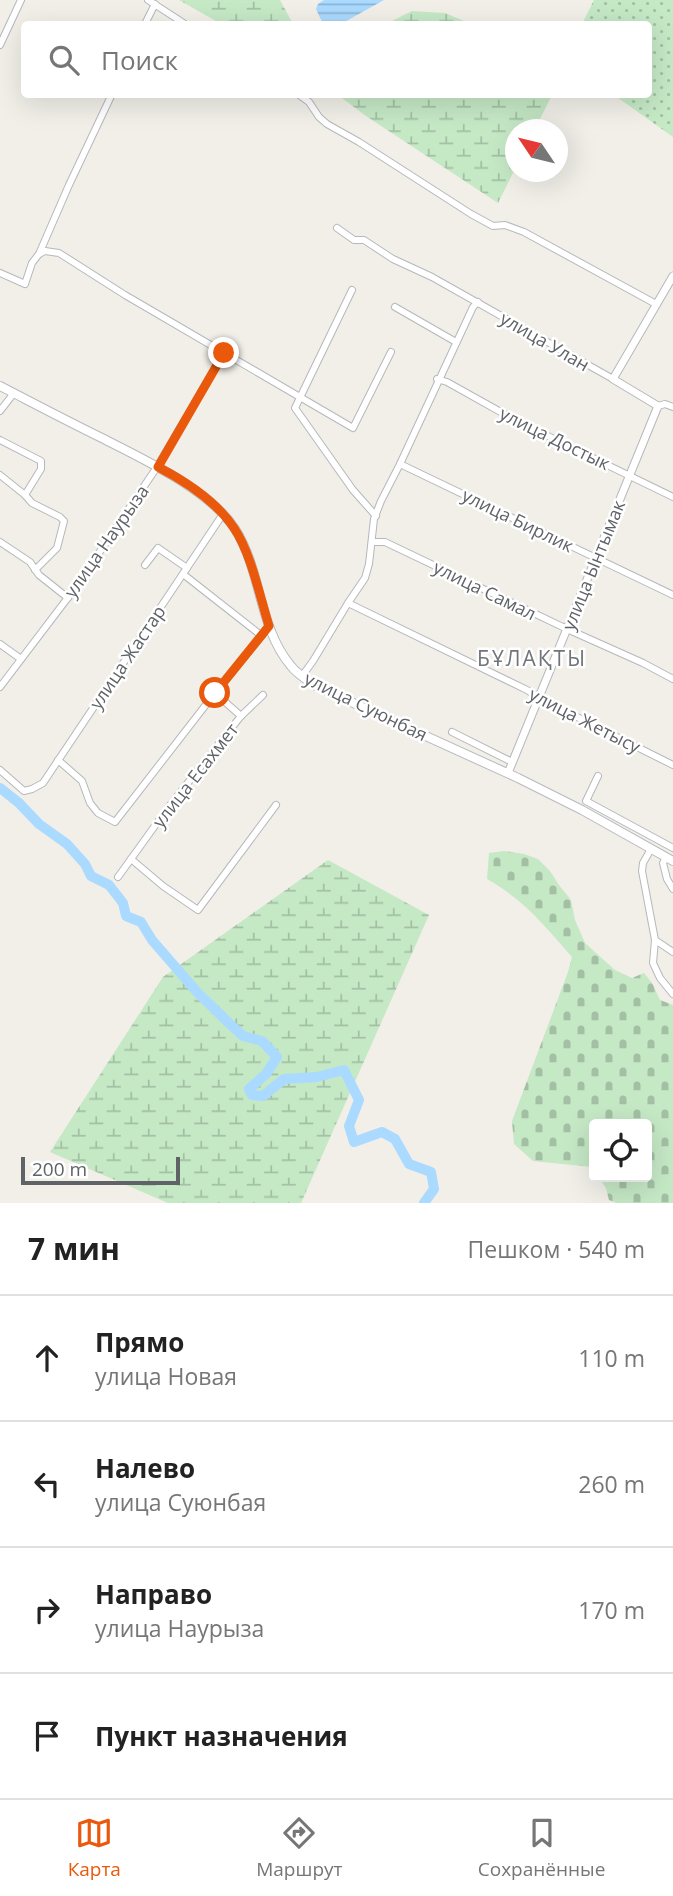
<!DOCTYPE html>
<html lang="ru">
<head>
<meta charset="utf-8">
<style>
  body { margin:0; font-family:"Open Sans",sans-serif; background:#f2f2f2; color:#222 }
  .controls { position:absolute; right:21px; bottom:21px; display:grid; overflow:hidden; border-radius:7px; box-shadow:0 7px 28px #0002 }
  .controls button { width:63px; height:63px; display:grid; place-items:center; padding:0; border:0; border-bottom:2px solid #e0e0e0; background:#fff; color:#222; font:35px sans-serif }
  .compass { position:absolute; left:505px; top:119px; width:63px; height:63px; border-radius:50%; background:#fff; box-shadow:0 7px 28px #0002; rotate:305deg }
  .scale { position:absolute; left:21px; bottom:18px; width:159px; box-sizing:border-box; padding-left:7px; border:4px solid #5f6368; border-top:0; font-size:19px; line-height:24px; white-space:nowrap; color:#5f6368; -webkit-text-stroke:5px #fff; paint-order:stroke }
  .stop { position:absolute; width:21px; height:21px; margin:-16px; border:5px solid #ea580c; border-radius:50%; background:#fff }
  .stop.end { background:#ea580c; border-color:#fff; box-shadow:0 2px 7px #0008 }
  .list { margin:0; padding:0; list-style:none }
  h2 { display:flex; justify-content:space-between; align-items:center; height:91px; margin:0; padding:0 28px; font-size:30px }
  h2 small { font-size:23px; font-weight:400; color:#767676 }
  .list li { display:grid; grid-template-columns:46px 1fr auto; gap:21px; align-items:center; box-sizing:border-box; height:126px; padding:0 28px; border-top:2px solid #e0e0e0 }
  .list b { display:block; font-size:26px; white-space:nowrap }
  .list p { margin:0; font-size:23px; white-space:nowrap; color:#767676 }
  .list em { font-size:23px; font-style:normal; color:#767676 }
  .icon { flex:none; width:38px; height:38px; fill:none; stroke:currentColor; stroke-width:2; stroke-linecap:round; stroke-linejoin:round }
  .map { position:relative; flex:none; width:673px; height:1203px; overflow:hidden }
  .search { position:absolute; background:#fff; box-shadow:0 7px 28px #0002; left:21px; right:21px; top:21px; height:77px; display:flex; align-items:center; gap:18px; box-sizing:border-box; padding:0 24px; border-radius:7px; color:#767676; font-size:26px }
  .sheet { height:595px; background:#fff }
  nav { display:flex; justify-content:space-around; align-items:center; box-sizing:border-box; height:98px; border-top:2px solid #e0e0e0; background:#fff; font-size:19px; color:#767676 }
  nav a { display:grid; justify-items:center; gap:4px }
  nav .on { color:#ea580c }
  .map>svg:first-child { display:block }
</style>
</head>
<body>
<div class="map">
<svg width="673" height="1203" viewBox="0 0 673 1203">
  <defs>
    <pattern id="grass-dots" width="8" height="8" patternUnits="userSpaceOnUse" patternTransform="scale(1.75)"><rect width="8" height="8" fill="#c5e8c5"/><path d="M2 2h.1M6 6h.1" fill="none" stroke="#a3c0a4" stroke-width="1.8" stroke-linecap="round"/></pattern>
    <pattern id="wetland-marsh" width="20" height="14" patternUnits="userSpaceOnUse" patternTransform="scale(1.75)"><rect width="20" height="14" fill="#c5e8c5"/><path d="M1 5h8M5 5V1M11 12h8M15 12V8" fill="none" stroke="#a3c0a4"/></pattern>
    <pattern id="cemetery-stones" width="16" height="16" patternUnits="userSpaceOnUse" patternTransform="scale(1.75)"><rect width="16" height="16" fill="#c5e8c5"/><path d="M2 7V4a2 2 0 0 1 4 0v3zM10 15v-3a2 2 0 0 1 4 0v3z" fill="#a3c0a4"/></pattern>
    <pattern id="water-rules" width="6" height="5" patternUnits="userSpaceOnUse" patternTransform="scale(1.75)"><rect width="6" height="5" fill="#aadaff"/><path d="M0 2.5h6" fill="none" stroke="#8eb4d2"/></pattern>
  </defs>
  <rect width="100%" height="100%" fill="#f1efe8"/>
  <!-- grass -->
  <polygon fill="url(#grass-dots)" points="594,0 673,0 673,137 614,95 648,94 648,24 582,24"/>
  <!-- wetland -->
  <g fill="url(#wetland-marsh)">
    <polygon points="179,0 280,0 293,24 221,24"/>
    <polygon points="412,11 445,13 471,24 386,24"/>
    <polygon points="338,95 552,95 535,129 516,130 515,169 498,203 366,116"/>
    <polygon points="328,860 429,915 301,1203 168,1203 50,1152 163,977"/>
  </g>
  <!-- cemetery -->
  <path fill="url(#cemetery-stones)" d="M 504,851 L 524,854 L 538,859 L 550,871 L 559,885 L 571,900 L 575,920 L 585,943 L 615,970 L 632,978 L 644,973 L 652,983 L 660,1000 L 673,1005 L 673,1203 L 617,1203 L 609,1200 L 606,1188 L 598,1177 L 647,1177 L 647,1124 L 594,1124 L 594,1170 L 592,1167 L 533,1161 L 514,1144 L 512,1121 L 568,972 L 572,957 C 546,927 522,898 487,879 L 489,853 Z"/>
  <!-- water -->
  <polygon fill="url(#water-rules)" points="324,0 384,0 341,24 323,24 316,9 318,4"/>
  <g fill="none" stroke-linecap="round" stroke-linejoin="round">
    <!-- river -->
    <polyline stroke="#aadaff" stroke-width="10" points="0,788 19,803 39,824 67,844 85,864 91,876 109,885 123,903 126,916 141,922 152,940 197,992 233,1027 243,1036 262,1041 277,1057 266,1074 249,1089 252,1095 263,1096 284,1079 317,1077 344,1070 359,1100 349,1126 354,1142 382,1132 395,1139 409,1164 431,1172 434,1189 424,1203"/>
    <defs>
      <g id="minor">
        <polyline points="148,0 185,24"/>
        <polyline points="145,24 155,4"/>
        <polyline points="0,45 21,0"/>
        <polyline points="298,94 309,102 319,117 327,124 359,142 471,214 493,226 505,225 524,232 656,304"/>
        <polyline points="337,228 354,240 364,240 393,259 432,277 613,379"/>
        <polyline points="39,254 69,185 112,94"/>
        <polyline points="0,273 25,284 32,263 39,254 45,251 59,253 125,295 353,428 391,352"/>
        <polyline points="352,290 295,408 353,490 376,516"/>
        <polyline points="395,307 456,342"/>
        <polyline points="437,379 447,382 515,420 673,497"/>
        <polyline points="658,406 665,404 673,407"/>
        <polyline points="0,411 14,393"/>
        <polyline points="0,440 41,461 41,469 25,495"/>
        <polyline points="400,464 673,595"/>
        <polyline points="0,475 25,495 32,503 60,517 64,521 57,548 35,570"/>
        <polyline points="0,542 30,562 39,575 68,598"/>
        <polyline points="372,542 385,542 567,629 643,663 673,679"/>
        <polyline points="145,565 158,548 187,568"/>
        <polyline points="183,574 262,636"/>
        <polyline points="348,603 365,578 369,564 374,519 381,501 400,464 473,307 478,302"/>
        <polyline points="0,644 21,659"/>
        <polyline points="302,676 313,661 348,603 527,690 539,698 673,765"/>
        <polyline points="0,687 76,587 157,467 224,353"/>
        <polyline points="215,693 241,716"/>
        <polyline points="452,732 512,762"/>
        <polyline points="58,760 82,781 90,803 98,813 115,822 215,693 269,627"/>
        <polyline points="0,770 24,791 32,789 43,783 223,514"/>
        <polyline points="598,776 586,801 673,848"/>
        <polyline points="651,849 643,863 642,871 655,940 653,963 660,978 673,994"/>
        <polyline points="666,857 663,863 667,879 673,889"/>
        <polyline points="131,859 163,886 198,910 276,805"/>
        <polyline points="118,877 167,809 241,716 263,695"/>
        <polyline points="655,940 673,952"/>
      </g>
      <polyline id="tertiary" points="508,773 658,406 613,379 673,276"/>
      <path id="secondary" d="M 0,386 C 35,404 69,422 104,439 C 146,461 209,489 235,529 C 262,571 258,627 291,666 C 297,674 307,680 316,686 L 518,778 L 582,810 L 673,861"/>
    </defs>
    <!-- minor casing -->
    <use href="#minor" stroke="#b5b8bc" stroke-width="8"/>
    <!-- tertiary casing -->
    <use href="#tertiary" stroke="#b5b8bc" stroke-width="9"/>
    <!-- secondary casing -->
    <use href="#secondary" stroke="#b6babf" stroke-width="10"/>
    <!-- minor -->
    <use href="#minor" stroke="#fff" stroke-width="6"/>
    <!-- tertiary -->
    <use href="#tertiary" stroke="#fff" stroke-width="7"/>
    <!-- secondary -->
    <use href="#secondary" stroke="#fff" stroke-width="8"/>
  </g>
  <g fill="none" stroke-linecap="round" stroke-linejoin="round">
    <!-- route -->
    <path stroke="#ea580c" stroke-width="9" d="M 215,693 L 269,626 C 260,597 251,553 234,528 C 216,501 185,481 158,467 L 224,353"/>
  </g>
  <g text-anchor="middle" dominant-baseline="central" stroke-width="5" stroke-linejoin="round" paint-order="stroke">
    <!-- street labels -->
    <g font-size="18" fill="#5f6368" stroke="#fff">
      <text transform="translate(545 341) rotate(30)">улица Улан</text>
      <text transform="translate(555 438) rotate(26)">улица Достык</text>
      <text transform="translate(518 520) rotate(26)">улица Бирлик</text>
      <text transform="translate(106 541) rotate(-55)">улица Наурыза</text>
      <text transform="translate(593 565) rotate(-68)">улица Ынтымак</text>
      <text transform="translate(485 590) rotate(26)">улица Самал</text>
      <text transform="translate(127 657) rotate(-56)">улица Жастар</text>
      <text transform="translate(366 706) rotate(26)">улица Суюнбая</text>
      <text transform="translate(585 720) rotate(27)">улица Жетысу</text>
      <text transform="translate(195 775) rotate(-52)">улица Есахмет</text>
    </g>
    <!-- quarter labels -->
    <g font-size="21" letter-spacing="2" fill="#70757a" stroke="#fff">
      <text x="532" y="658">БҰЛАҚТЫ</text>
    </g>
  </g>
</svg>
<div class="controls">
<button><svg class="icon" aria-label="locate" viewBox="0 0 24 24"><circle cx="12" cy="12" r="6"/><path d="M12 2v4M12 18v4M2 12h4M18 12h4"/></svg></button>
</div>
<svg class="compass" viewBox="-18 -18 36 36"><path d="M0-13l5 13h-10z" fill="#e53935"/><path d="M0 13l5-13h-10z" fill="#767676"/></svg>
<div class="scale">200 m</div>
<div class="stop" style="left:215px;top:693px"></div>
<div class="stop end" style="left:224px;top:353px"></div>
<div class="search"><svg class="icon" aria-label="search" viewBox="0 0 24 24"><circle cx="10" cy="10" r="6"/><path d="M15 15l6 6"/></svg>Поиск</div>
</div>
<section class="sheet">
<h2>7 мин<small>Пешком · 540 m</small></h2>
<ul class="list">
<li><svg class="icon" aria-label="ahead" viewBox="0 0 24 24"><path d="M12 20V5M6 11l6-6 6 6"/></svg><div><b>Прямо</b><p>улица Новая</p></div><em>110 m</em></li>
<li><svg class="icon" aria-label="left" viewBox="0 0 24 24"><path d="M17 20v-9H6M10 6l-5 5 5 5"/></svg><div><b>Налево</b><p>улица Суюнбая</p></div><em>260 m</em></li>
<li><svg class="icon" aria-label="right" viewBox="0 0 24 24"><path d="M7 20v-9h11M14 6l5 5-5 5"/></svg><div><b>Направо</b><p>улица Наурыза</p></div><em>170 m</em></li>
<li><svg class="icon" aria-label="arrive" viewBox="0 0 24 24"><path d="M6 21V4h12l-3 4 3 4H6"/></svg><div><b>Пункт назначения</b></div></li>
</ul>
</section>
<nav>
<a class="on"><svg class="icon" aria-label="map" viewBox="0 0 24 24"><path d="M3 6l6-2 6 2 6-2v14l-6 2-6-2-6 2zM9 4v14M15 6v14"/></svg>Карта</a>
<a><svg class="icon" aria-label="directions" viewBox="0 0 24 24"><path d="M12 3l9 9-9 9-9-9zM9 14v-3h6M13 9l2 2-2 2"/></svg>Маршрут</a>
<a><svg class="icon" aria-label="saved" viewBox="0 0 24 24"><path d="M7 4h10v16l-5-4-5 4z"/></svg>Сохранённые</a>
</nav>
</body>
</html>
